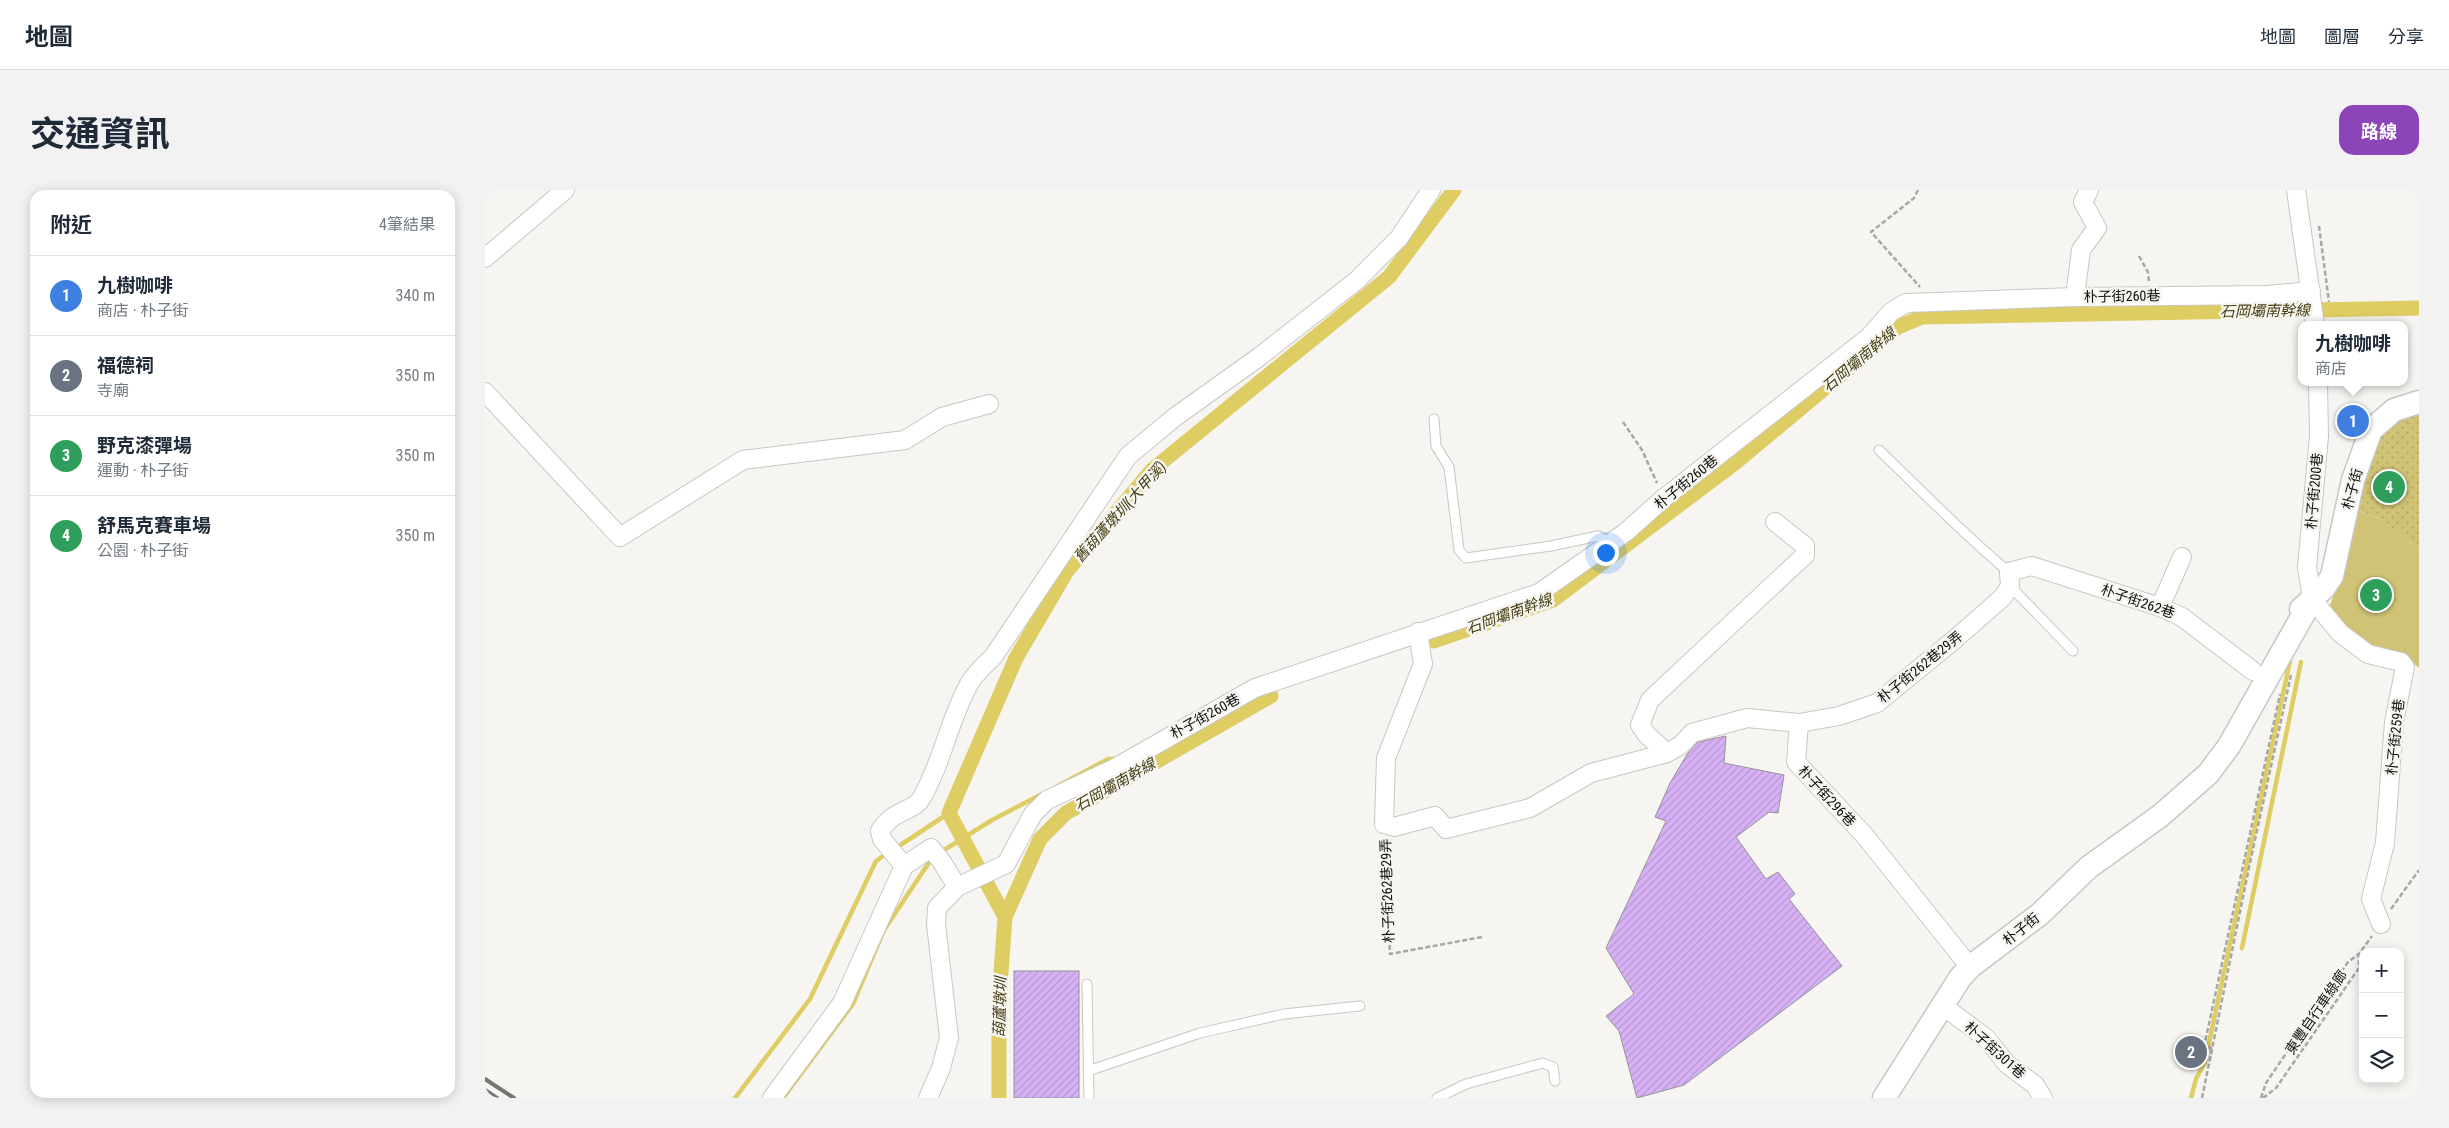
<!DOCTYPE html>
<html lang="zh-TW">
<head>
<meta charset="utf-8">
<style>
  body { margin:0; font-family:"Roboto Condensed","Noto Sans TC",sans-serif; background:#f2f2f3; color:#1f2937 }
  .controls { position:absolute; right:15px; bottom:15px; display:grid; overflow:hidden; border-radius:10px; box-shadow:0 2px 12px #0003 }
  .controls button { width:45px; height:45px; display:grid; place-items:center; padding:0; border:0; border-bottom:1px solid #e0e1e3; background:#fff; color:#1f2937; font:25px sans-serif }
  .you { position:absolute; left:1120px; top:362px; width:18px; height:18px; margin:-12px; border:4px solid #fff; border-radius:50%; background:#1a73e8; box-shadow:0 0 0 8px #1a73e833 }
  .badge { display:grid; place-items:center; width:32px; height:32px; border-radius:50%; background:#8b45b9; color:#fff; font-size:16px; font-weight:700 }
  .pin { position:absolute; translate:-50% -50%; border:2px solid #fff; box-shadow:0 1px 5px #0006 }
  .popup { position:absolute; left:1813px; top:131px; width:110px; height:65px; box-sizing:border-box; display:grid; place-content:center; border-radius:10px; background:#fff; filter:drop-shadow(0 1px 4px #0005); font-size:16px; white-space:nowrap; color:#747a83 }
  .popup b { font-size:19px; color:#1f2937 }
  .popup::after { content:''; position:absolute; left:50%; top:100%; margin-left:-10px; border:10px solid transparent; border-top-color:#fff }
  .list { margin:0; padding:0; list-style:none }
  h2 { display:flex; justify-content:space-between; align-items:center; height:65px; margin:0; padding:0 20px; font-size:21px }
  h2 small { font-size:16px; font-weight:400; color:#747a83 }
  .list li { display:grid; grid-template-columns:32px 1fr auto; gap:15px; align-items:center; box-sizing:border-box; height:80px; padding:0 20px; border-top:1px solid #e0e1e3 }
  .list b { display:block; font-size:19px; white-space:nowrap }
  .list p { margin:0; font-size:16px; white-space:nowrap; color:#747a83 }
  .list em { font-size:16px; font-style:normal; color:#747a83 }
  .icon { flex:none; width:28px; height:28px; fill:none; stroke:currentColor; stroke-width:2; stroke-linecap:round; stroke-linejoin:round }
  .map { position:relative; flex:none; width:1934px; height:908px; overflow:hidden; border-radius:15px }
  header { display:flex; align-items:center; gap:30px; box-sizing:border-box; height:70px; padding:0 25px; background:#fff; border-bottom:1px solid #e0e1e3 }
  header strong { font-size:24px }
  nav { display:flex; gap:28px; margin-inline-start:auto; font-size:18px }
  .intro { display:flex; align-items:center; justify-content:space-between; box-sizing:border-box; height:120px; padding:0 30px }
  h1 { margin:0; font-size:35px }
  .button { padding:12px 22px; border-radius:15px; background:#8b45b9; color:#fff; font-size:18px; font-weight:700 }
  main { display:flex; gap:30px; padding:0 30px }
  aside { flex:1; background:#fff; border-radius:15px; box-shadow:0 2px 12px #0003 }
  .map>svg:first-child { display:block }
</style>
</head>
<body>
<header>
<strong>地圖</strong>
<nav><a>地圖</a><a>圖層</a><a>分享</a></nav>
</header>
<div class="intro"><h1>交通資訊</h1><a class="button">路線</a></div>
<main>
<aside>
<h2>附近<small>4筆結果</small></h2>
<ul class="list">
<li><span class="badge" style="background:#3f7fe0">1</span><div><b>九樹咖啡</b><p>商店 · 朴子街</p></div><em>340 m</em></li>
<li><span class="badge" style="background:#6b7280">2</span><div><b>福德祠</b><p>寺廟</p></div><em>350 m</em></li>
<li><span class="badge" style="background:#2e9e5b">3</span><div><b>野克漆彈場</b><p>運動 · 朴子街</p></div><em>350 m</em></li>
<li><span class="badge" style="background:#2e9e5b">4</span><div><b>舒馬克賽車場</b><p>公園 · 朴子街</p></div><em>350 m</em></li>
</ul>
</aside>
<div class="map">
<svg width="1934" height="908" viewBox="0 0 1934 908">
  <defs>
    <pattern id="grass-dots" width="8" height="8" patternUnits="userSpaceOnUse" patternTransform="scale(1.25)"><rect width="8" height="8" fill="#d0c375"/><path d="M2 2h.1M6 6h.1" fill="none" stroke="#b1a664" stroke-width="1.8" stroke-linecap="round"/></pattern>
    <pattern id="building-hatch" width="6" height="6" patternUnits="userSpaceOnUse" patternTransform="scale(1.25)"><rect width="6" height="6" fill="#d7b1f5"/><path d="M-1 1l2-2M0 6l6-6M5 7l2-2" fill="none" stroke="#b797d1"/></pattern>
  </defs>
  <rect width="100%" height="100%" fill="#f6f5f1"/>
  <!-- grass -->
  <polygon fill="url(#grass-dots)" points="1934,218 1934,359 1894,328 1869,319 1898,236"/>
  <!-- pitch -->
  <polygon fill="#d0c375" points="1869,319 1894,328 1934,359 1934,478 1925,470 1883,460 1843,421 1854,389"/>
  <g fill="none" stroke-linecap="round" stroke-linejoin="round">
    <!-- stream -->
    <g stroke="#decd63" stroke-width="4.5">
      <polyline points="571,597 623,569 632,569"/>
      <polyline points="411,658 464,623"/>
      <polyline points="456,662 507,630 559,603"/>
      <polyline points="1757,758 1816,472"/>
      <polyline points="250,908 325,809 391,671 404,662"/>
      <polyline points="298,908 368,814 399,740 447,668"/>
      <polyline points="1706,908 1711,889 1720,872 1805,471"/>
    </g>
    <!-- canal -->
    <g stroke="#decd63" stroke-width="15">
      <polyline points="949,451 1068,410 1250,273 1413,137 1437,127 1934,118"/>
      <polyline points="520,727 464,623 531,468 582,381 667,280 904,87 969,0"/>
      <polyline points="514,908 514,810 520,727 555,649 581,623 786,506"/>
    </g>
  </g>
  <!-- building -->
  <g fill="url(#building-hatch)" stroke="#949396">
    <polygon points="1863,221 1877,223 1873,236 1861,235"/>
    <polygon points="1241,546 1239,573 1299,585 1293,623 1284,622 1251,647 1281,689 1293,682 1310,704 1304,709 1357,776 1199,895 1152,908 1134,841 1121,826 1149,804 1121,758 1181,631 1170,627 1185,593 1203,563 1213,552"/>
    <rect x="529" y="781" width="65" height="127"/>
  </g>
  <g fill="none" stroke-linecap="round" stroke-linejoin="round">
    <defs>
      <g id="service">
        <polyline points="949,229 951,256 964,277 974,360 981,368 1066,356 1113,346 1125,352"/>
        <path d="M 1394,260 C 1437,301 1478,344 1524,382"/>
        <polyline points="1525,396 1588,461"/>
        <polyline points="602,794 604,908"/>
        <polyline points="603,881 715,843 799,824 875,816"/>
        <polyline points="952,908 981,894 1058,873 1068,877 1070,891"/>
      </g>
      <g id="minor">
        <polyline points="1811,0 1830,135"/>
        <polyline points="0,68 80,0"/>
        <polyline points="1590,107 1596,60 1612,38 1598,12 1604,0"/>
        <polyline points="1833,192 1834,246 1822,377 1827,409 1855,443 1883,464 1916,472 1920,477 1909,532 1900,653 1886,709 1896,734"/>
        <polyline points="0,202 135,347 258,270 420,250 457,227 504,214"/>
        <polyline points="1290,332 1320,356 1320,365 1165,510 1155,535 1162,545 1182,563 1196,555 1207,543 1262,528 1314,533 1311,572 1380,646 1485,777"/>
        <polyline points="1675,417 1697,367"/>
        <polyline points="933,442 938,474 901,568 899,634 909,637 950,626 961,639 1045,618 1106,583 1182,563"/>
        <polyline points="1314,533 1354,526 1392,513 1469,450 1518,407 1525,396 1524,382 1547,376 1675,417 1697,427 1768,481"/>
        <path d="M 419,676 L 397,649 L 395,641 C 407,620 429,621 436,609 C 457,573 464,531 483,496 C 488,485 500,475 508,467 L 643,266 L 690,227 L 774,167 L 871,91 L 914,48 L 946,0"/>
        <polyline points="1458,816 1501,848 1522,874 1550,895 1558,908"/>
        <polyline points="287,908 357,813 419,676 446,658 457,672 472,697"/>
        <polyline points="443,908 456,878 464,848 451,734 452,718 472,697 521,674 548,624 562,610 628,579 770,498 1054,403 1141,342 1179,308 1384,147 1406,122 1421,113 1590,107 1783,105 1826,101"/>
      </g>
      <g id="tertiary">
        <polyline points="1816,419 1839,398 1847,386 1868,290 1886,240 1909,220 1934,212"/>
        <polyline points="1399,908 1475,788 1485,777 1555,724 1604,677 1675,626 1723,584 1744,556 1827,409"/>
      </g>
    </defs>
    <!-- service casing -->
    <use href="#service" stroke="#c8c7c4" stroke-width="11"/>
    <!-- minor casing -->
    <use href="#minor" stroke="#c8c7c4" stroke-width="20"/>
    <!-- tertiary casing -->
    <use href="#tertiary" stroke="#c8c7c4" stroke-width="25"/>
    <!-- path -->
    <g stroke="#a8a7a4" stroke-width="2.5" stroke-dasharray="5 2.5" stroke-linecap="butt">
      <polyline points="1433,0 1429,8 1386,42 1435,97"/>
      <polyline points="1834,36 1844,112"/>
      <polyline points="1654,66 1663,82 1664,92"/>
      <polyline points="1138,232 1157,260 1172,293"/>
      <polyline points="900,650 905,764 997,747"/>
      <polyline points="1906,719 1934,680"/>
      <polyline points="1727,858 1719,857 1795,504"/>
      <polyline points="1717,908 1766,668 1806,485"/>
      <polyline points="1776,908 1781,893 1863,772 1874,764 1887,746"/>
      <polyline points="1778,908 1791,898 1874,778 1874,764"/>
    </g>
    <!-- service -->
    <use href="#service" stroke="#fff" stroke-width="9"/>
    <!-- minor -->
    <use href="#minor" stroke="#fff" stroke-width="18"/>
    <!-- tertiary -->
    <use href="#tertiary" stroke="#fff" stroke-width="22"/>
    <!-- rail -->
    <g stroke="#747471" stroke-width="4">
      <polyline points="0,889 29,908"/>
      <polyline points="0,900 12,908"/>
    </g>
  </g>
  <g text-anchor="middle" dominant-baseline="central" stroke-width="5" stroke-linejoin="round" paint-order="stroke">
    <!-- street labels -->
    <g font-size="14" fill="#0e0e0c" stroke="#f6f5f1">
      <text transform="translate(1637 106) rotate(-1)">朴子街260巷</text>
      <text transform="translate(1201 292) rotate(-39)">朴子街260巷</text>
      <text transform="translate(1867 299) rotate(-75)">朴子街</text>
      <text transform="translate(1829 301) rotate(-85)">朴子街200巷</text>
      <text transform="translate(1653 411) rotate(19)">朴子街262巷</text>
      <text transform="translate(1435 477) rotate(-39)">朴子街262巷29弄</text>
      <text transform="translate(720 526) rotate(-29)">朴子街260巷</text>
      <text transform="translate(1910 547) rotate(-84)">朴子街259巷</text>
      <text transform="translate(1342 606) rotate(47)">朴子街296巷</text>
      <text transform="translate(902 701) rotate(-92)">朴子街262巷29弄</text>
      <text transform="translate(1536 739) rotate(-39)">朴子街</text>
      <text transform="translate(1831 822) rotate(-56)">東豐自行車綠廊</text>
      <text transform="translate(1510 860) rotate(42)">朴子街301巷</text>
    </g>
    <!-- water labels -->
    <g font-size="15" font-style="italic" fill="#463e12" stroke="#f6f5f1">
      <text transform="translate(1780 121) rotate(-1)">石岡壩南幹線</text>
      <text transform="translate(1374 170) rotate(-40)">石岡壩南幹線</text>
      <text transform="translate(635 322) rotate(-48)">舊葫蘆墩圳(大甲溪)</text>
      <text transform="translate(1024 424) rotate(-20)">石岡壩南幹線</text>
      <text transform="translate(630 595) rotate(-30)">石岡壩南幹線</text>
      <text transform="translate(515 817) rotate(-88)">葫蘆墩圳</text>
    </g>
  </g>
</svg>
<div class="controls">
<button>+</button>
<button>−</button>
<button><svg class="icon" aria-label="layers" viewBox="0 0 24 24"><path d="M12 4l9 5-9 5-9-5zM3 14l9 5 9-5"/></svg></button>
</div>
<div class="you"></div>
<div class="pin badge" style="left:1868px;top:231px;background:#3f7fe0">1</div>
<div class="popup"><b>九樹咖啡</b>商店</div>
<div class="pin badge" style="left:1706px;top:862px;background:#6b7280">2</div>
<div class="pin badge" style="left:1891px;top:405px;background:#2e9e5b">3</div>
<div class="pin badge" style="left:1904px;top:297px;background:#2e9e5b">4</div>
</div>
</main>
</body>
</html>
